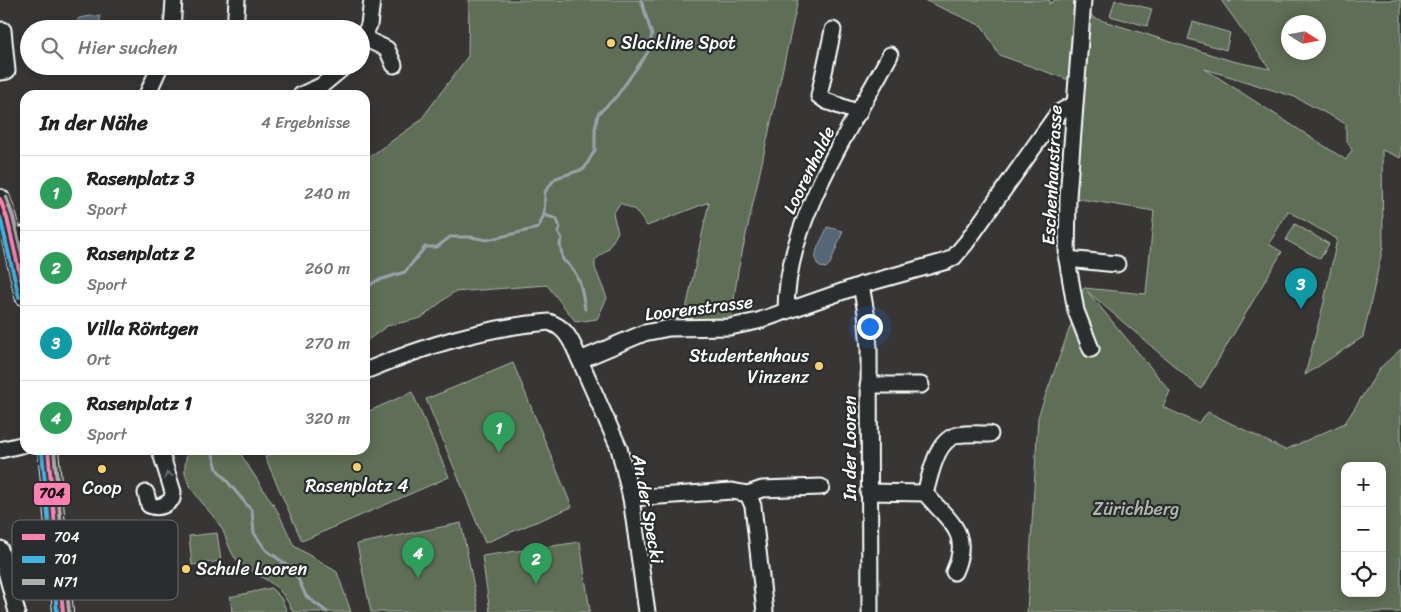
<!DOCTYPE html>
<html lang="de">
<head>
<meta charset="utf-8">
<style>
  body { margin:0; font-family:Sriracha,sans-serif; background:#f6f6f6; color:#222 }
  .controls { position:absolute; right:15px; bottom:15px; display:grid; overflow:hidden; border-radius:10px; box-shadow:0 2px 12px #0003 }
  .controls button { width:45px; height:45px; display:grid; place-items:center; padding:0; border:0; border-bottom:1px solid #e0e0e0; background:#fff; color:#222; font:25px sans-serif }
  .compass { position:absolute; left:1281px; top:15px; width:45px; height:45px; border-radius:50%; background:#fff; box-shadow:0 2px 12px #0003; rotate:101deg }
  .you { position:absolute; left:869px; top:326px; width:18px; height:18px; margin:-12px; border:4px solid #fff; border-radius:50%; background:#1a73e8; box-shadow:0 0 0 8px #1a73e833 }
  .badge { display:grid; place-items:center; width:32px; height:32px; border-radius:50%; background:#857141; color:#fff; font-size:16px; font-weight:700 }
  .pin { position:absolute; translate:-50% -41px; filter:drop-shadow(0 1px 2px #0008) }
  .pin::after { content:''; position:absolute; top:26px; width:18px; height:15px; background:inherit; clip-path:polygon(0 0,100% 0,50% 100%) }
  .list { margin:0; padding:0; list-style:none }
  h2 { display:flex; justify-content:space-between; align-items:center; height:65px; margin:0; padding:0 20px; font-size:21px }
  h2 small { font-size:16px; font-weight:400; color:#767676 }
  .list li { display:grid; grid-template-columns:32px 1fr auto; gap:15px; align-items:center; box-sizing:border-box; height:75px; padding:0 20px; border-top:1px solid #e0e0e0 }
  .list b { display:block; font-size:19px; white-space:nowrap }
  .list p { margin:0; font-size:16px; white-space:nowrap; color:#767676 }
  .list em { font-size:16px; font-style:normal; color:#767676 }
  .icon { flex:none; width:28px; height:28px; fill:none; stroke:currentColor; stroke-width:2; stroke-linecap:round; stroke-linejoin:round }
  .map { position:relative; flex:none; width:1401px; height:612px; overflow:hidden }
  .search { position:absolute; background:#fff; box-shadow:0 2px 12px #0003; left:20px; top:20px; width:350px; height:55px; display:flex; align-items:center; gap:12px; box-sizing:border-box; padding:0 18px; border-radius:28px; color:#767676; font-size:19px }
  .panel { position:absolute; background:#fff; box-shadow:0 2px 12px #0003; left:20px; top:90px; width:350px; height:365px; border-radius:15px }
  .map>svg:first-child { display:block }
</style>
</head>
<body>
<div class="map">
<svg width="1401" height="612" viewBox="0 0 1401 612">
  <rect width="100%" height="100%" fill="#373635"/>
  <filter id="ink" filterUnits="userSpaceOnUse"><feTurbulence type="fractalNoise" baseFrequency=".02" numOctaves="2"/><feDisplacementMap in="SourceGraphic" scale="10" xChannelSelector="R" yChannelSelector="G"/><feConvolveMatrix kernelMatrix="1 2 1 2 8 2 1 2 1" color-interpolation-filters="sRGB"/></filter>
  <g filter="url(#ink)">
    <!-- green -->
    <g fill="#5e6e57" stroke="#aeb6ab" fill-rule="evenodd">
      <polygon points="469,0 798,0 738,271 730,327 682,328 709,202 647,226 635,210 620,203 613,214 618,232 608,249 595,260 595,268 607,298 597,319 576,322 547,285 454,292 421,318 387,326 365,342 365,160 420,121 468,56"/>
      <path d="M 924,0 L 1050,0 L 1049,4 L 1055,0 L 1078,0 L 1094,18 L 1232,61 L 1270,69 L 1221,0 L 1401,0 L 1401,158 L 1382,150 L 1383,247 L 1363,337 L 1305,375 L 1324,302 L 1337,239 L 1288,211 L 1269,244 L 1282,252 L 1201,389 L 1087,291 L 1170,391 L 1163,407 L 1198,423 L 1208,412 L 1285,450 L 1345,423 L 1381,367 L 1401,349 L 1401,612 L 1027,612 L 1038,417 L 1084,288 L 1146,294 L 1154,211 L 1068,197 L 1072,81 L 999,55 L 982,26 ZM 1288,22 L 1318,22 L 1318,52 L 1288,52 ZM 1205,69 L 1295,97 L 1346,124 L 1346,139 L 1352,150 L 1346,160 ZM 1345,466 L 1382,466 L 1382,593 L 1345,593 Z"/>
      <polygon points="1115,0 1152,9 1147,26 1110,16"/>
      <polygon points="1193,22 1230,33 1226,50 1188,39"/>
      <polygon points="1295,224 1329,244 1320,259 1286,240"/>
      <polygon points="513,363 572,507 485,543 426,399"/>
      <polygon points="412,392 449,477 302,541 265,457 281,450 365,450 365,413"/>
      <path d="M 187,450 L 238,450 L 278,512 L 294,546 L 337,572 L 351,612 L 293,612 C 278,580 267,583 241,564 C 231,557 228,542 223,531 C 214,513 189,493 185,473 C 184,466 187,457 187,450 Z"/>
      <polygon points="461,523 479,612 371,612 357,544"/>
      <polygon points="217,533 221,561 192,565 189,536"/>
      <polygon points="580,542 590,612 490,612 482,556"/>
      <polygon points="271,588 281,598 287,612 232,612 230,597"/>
    </g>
    <!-- water -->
    <g fill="#546676" stroke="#98a3ad">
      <polygon points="91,16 100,16 101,29 75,29 75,24 79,18"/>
      <path d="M 827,227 L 843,231 L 830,264 L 826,268 L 820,267 C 808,256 824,239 827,227 Z"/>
    </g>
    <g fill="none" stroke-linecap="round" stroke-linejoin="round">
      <!-- stream -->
      <g stroke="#98a3ad" stroke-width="3">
        <polyline points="1228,0 1230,1"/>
        <path d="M 544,215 L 557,219 L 560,228 L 558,232 L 562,238 L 560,244 L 563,260 C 580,272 582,289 585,309"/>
        <polyline points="365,289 376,281 405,272 425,247 437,247 450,237 471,237 487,240 538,228 544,215 545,192 553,181 556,178 584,169 595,150 595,129 598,114 616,97 648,52 652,35 641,0"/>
        <polyline points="212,451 217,469 252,511 254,533 266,550 294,570 306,596 327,612"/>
      </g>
      <defs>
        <g id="minor">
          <polyline points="1083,0 1068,197 1067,259 1076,311 1091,349"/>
          <polyline points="172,29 174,0"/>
          <polyline points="235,29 237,0"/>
          <polyline points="833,30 819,96 826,101 859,113"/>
          <polyline points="364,38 387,49 394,65"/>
          <polyline points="361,42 369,25 372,0"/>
          <polyline points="0,72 7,71 3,30"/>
          <polyline points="147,95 160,66"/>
          <polyline points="301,95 321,86 345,66"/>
          <polyline points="12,239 25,234"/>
          <polyline points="1067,259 1117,264"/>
          <polyline points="861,285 866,313 869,348 870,612"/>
          <path d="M 786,311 C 786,221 849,132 890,55"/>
          <polyline points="580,360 644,333 669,328 730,327 758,321 861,285 947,261 954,257 966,243 1058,113 1074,104"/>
          <path d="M 365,371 C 425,346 484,327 549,322 C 563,327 568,335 574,347 L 619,448 L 631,498 L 647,612"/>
          <polyline points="868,385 921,385"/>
          <polyline points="0,450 25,444"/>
          <path d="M 868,492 L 925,493 C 949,522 972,532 954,572"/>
          <path d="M 146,493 L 149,505 C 158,509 165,506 172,499 L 173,492 L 160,450"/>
          <path d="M 925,493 C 931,474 936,439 958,435 C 968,433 980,434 990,434"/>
          <polyline points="748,494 762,489 821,487"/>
          <polyline points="631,498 732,491 748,494 753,506 765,612"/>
          <polyline points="0,549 17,612"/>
        </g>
        <g id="major">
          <polyline points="0,199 7,218 25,296"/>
          <polyline points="48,450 63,612"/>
        </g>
      </defs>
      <!-- minor casing -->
      <use href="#minor" stroke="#fff" stroke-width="19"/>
      <!-- major casing -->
      <use href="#major" stroke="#fff" stroke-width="22"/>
      <!-- minor -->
      <use href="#minor" stroke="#2a2d2e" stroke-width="15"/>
      <!-- major -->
      <use href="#major" stroke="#2a2d2e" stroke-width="19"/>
      <defs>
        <g id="bus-1">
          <polyline points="0,199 7,218 25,296"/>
          <polyline points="48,450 63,612"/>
        </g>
        <g id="bus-2">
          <polyline points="0,217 19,297"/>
          <polyline points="42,451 57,612"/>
        </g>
        <g id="bus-3">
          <polyline points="6,197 13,217 25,268"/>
          <polyline points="54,450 69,611"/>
        </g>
      </defs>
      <!-- bus-1 casing -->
      <use href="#bus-1" stroke="#2a2d2e" stroke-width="8"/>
      <!-- bus-2 casing -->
      <use href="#bus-2" stroke="#2a2d2e" stroke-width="8"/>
      <!-- bus-3 casing -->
      <use href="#bus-3" stroke="#2a2d2e" stroke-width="8"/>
      <!-- bus-1 -->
      <use href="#bus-1" stroke="#fe81b2" stroke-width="4"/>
      <!-- bus-2 -->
      <use href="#bus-2" stroke="#40b4e2" stroke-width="4"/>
      <!-- bus-3 -->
      <use href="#bus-3" stroke="#acacac" stroke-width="4"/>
    </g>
    <!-- one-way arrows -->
    <defs><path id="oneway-chevron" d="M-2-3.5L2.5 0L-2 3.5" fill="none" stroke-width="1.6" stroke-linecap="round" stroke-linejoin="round" transform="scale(1.25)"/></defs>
    <use stroke="#6a6c6d" href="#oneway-chevron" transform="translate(168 475) rotate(-106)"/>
  </g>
  <!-- markers -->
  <g fill="#ffd166" stroke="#2a2d2e" stroke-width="2">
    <circle cx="611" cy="43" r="5"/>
    <circle cx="819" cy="366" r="5"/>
    <circle cx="357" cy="467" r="5"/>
    <circle cx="102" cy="469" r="5"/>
    <circle cx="186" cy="569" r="5"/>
  </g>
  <g text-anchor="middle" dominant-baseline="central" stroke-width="4.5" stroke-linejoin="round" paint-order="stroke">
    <!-- poi labels -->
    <g font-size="18" fill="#fff" stroke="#2a2d2e" text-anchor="start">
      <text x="621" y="43">Slackline Spot</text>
      <text x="809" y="356" text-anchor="end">Studentenhaus<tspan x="809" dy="21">Vinzenz</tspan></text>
      <text x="357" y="486" text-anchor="middle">Rasenplatz 4</text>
      <text x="102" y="488" text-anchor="middle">Coop</text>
      <text x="196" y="569">Schule Looren</text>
    </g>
    <!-- street labels -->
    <g font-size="18" fill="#fff" stroke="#2a2d2e">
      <text transform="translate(809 170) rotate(-64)">Loorenhalde</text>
      <text transform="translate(1052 175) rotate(-87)">Eschenhaustrasse</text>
      <text transform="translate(699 308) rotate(-7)">Loorenstrasse</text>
      <text transform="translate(850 448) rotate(-90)">In der Looren</text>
      <text transform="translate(648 509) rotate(80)">An der Specki</text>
    </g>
    <!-- park labels -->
    <g font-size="18" fill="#aeb6ab" stroke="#2a2d2e">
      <text x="1136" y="509">Zürichberg</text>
    </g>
  </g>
  <!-- legend -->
  <rect x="12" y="520" width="166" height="80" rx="8" fill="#2a2d2e" stroke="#6a6c6d" stroke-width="1"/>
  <rect x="22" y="534" width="23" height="6" fill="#fe81b2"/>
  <rect x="22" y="556" width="23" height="7" fill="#40b4e2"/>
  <rect x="22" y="579" width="23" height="6" fill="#acacac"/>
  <g font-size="14" fill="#fff">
    <text x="54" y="542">704</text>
    <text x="54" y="564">701</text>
    <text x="54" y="587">N71</text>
  </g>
  <rect stroke="#2a2d2e" stroke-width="2" x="33" y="482" width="38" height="24" rx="5" fill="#fe81b2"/>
  <g font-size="14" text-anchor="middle" font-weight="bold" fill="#111">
    <text x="52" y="498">704</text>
  </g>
</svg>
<div class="controls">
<button>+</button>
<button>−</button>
<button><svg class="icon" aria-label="locate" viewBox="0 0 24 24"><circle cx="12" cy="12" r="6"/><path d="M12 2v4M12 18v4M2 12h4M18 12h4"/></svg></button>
</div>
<svg class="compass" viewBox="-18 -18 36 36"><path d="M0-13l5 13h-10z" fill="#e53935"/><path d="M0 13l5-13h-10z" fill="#767676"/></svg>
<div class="you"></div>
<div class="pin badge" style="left:499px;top:453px;background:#2e9e5b">1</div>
<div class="pin badge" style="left:536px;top:584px;background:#2e9e5b">2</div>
<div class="pin badge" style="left:1301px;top:309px;background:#0f9aa8">3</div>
<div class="pin badge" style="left:418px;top:578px;background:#2e9e5b">4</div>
<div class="search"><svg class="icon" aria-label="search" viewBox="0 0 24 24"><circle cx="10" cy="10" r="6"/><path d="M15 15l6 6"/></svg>Hier suchen</div>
<section class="panel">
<h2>In der Nähe<small>4 Ergebnisse</small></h2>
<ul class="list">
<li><span class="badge" style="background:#2e9e5b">1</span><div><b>Rasenplatz 3</b><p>Sport</p></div><em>240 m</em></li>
<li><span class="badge" style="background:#2e9e5b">2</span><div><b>Rasenplatz 2</b><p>Sport</p></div><em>260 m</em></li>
<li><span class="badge" style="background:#0f9aa8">3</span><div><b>Villa Röntgen</b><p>Ort</p></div><em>270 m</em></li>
<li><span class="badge" style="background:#2e9e5b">4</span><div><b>Rasenplatz 1</b><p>Sport</p></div><em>320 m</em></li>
</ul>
</section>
</div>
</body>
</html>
